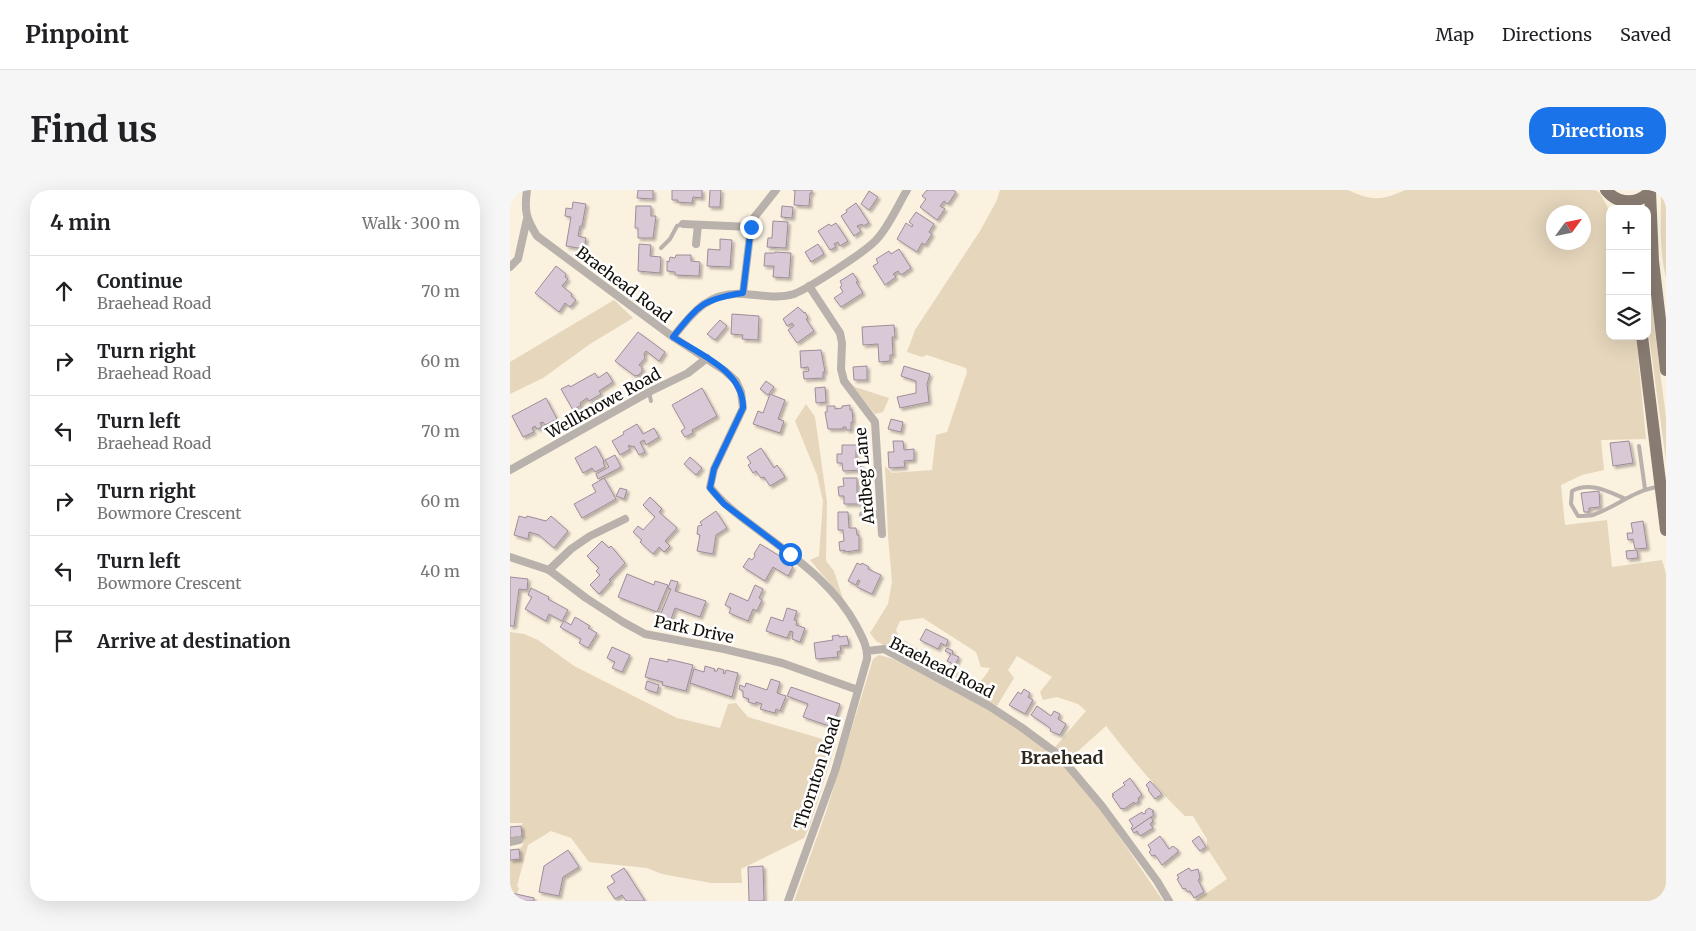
<!DOCTYPE html>
<html lang="en">
<head>
<meta charset="utf-8">
<style>
  body { margin:0; font-family:Merriweather,serif; background:#f6f6f6; color:#202124 }
  .controls { position:absolute; right:15px; top:15px; display:grid; overflow:hidden; border-radius:10px; box-shadow:0 5px 20px #0002 }
  .controls button { width:45px; height:45px; display:grid; place-items:center; padding:0; border:0; border-bottom:1px solid #e0e0e0; background:#fff; color:#202124; font:25px sans-serif }
  .compass { position:absolute; left:1036px; top:15px; width:45px; height:45px; border-radius:50%; background:#fff; box-shadow:0 5px 20px #0002; rotate:57deg }
  .stop { position:absolute; width:15px; height:15px; margin:-11px; border:4px solid #1a73e8; border-radius:50%; background:#fff }
  .stop.end { background:#1a73e8; border-color:#fff; box-shadow:0 1px 5px #0008 }
  .list { margin:0; padding:0; list-style:none }
  h2 { display:flex; justify-content:space-between; align-items:center; height:65px; margin:0; padding:0 20px; font-size:21px }
  h2 small { font-size:16px; font-weight:400; color:#757577 }
  .list li { display:grid; grid-template-columns:32px 1fr auto; gap:15px; align-items:center; box-sizing:border-box; height:70px; padding:0 20px; border-top:1px solid #e0e0e0 }
  .list b { display:block; font-size:19px; white-space:nowrap }
  .list p { margin:0; font-size:16px; white-space:nowrap; color:#757577 }
  .list em { font-size:16px; font-style:normal; color:#757577 }
  .icon { flex:none; width:28px; height:28px; fill:none; stroke:currentColor; stroke-width:2; stroke-linecap:round; stroke-linejoin:round }
  .map { position:relative; flex:none; width:1156px; height:711px; overflow:hidden; border-radius:20px }
  header { display:flex; align-items:center; gap:30px; box-sizing:border-box; height:70px; padding:0 25px; background:#fff; border-bottom:1px solid #e0e0e0 }
  header strong { font-size:24px }
  nav { display:flex; gap:28px; margin-inline-start:auto; font-size:18px }
  .intro { display:flex; align-items:center; justify-content:space-between; box-sizing:border-box; height:120px; padding:0 30px }
  h1 { margin:0; font-size:35px }
  .button { padding:12px 22px; border-radius:20px; background:#1a73e8; color:#fff; font-size:18px; font-weight:700 }
  main { display:flex; gap:30px; padding:0 30px }
  aside { flex:1; background:#fff; border-radius:20px; box-shadow:0 5px 20px #0002 }
  .map>svg:first-child { display:block }
</style>
</head>
<body>
<header>
<strong>Pinpoint</strong>
<nav><a>Map</a><a>Directions</a><a>Saved</a></nav>
</header>
<div class="intro"><h1>Find us</h1><a class="button">Directions</a></div>
<main>
<aside>
<h2>4 min<small>Walk · 300 m</small></h2>
<ul class="list">
<li><svg class="icon" aria-label="ahead" viewBox="0 0 24 24"><path d="M12 20V5M6 11l6-6 6 6"/></svg><div><b>Continue</b><p>Braehead Road</p></div><em>70 m</em></li>
<li><svg class="icon" aria-label="right" viewBox="0 0 24 24"><path d="M7 20v-9h11M14 6l5 5-5 5"/></svg><div><b>Turn right</b><p>Braehead Road</p></div><em>60 m</em></li>
<li><svg class="icon" aria-label="left" viewBox="0 0 24 24"><path d="M17 20v-9H6M10 6l-5 5 5 5"/></svg><div><b>Turn left</b><p>Braehead Road</p></div><em>70 m</em></li>
<li><svg class="icon" aria-label="right" viewBox="0 0 24 24"><path d="M7 20v-9h11M14 6l5 5-5 5"/></svg><div><b>Turn right</b><p>Bowmore Crescent</p></div><em>60 m</em></li>
<li><svg class="icon" aria-label="left" viewBox="0 0 24 24"><path d="M17 20v-9H6M10 6l-5 5 5 5"/></svg><div><b>Turn left</b><p>Bowmore Crescent</p></div><em>40 m</em></li>
<li><svg class="icon" aria-label="arrive" viewBox="0 0 24 24"><path d="M6 21V4h12l-3 4 3 4H6"/></svg><div><b>Arrive at destination</b></div></li>
</ul>
</aside>
<div class="map">
<svg width="1156" height="711" viewBox="0 0 1156 711">
  <defs>
    <filter id="shadow"><feDropShadow dx="2.5" dy="2.5" stdDeviation="1" flood-color="#0004"/></filter>
  </defs>
  <rect width="100%" height="100%" fill="#fbf1df"/>
  <!-- green -->
  <g fill="#e5d6bc" fill-rule="evenodd">
    <path d="M 490,0 L 838,0 C 861,11 872,11 895,0 L 1085,0 L 1090,3 L 1100,22 L 1100,146 L 1126,146 L 1136,249 L 1091,250 L 1094,280 L 1072,285 L 1051,295 L 1055,335 L 1097,330 L 1102,377 L 1152,370 L 1156,384 L 1156,711 L 685,711 L 717,689 L 697,658 L 697,649 L 683,626 L 675,626 C 646,598 621,568 596,536 L 558,570 L 545,557 L 576,521 L 568,514 L 547,507 L 533,510 L 530,502 L 542,487 L 507,466 L 498,480 L 504,488 L 487,516 L 463,503 C 466,494 476,487 480,478 L 471,477 L 466,462 L 413,428 L 390,431 L 386,440 L 389,447 L 416,464 L 407,472 L 366,451 L 360,443 L 378,414 L 382,392 L 378,346 L 375,276 L 382,283 L 422,280 L 426,245 L 437,242 L 457,182 L 456,178 L 417,165 L 412,167 L 397,162 L 405,140 L 470,41 L 486,12 ZM 1044,22 L 1074,22 L 1074,52 L 1044,52 Z"/>
    <path d="M 1156,1 L 1156,87 C 1149,60 1151,32 1151,5 Z"/>
    <polygon points="1137,78 1156,228 1156,271 1137,132"/>
    <polygon points="104,110 123,128 80,154 33,188 0,204 0,172"/>
    <polygon points="338,191 345,197 379,208 373,222 365,224"/>
    <polygon points="296,214 305,227 317,312 316,371 324,381 333,409 300,370 309,366 313,311 307,285 285,231"/>
    <polygon points="0,442 14,444 28,450 64,476 167,528 210,538 218,514 226,513 238,527 326,553 300,635 294,648 231,679 232,693 201,693 152,684 137,678 79,672 61,648 41,641 18,655 7,696 9,698 7,704 2,703 0,711 0,670 10,669 9,659 13,655 11,636 13,633 0,633"/>
    <polygon points="369,465 383,469 460,509 494,529 547,568 588,615 653,711 284,711 316,622 363,469"/>
    <polygon points="428,470 451,484 454,490 448,495 424,480"/>
  </g>
  <!-- building -->
  <g fill="#d9c8d5" stroke="#9e8d99" filter="url(#shadow)">
    <polygon points="128,0 143,0 143,9 127,8"/>
    <polygon points="162,0 192,0 192,8 183,7 182,13 167,12 168,10 162,10"/>
    <polygon points="200,0 211,0 210,17 199,17"/>
    <polygon points="283,0 302,0 302,3 300,3 299,16 284,15 285,1"/>
    <polygon points="417,0 443,0 446,2 438,14 434,11 430,16 435,19 427,30 410,17 416,9 412,6"/>
    <polygon points="359,1 368,7 359,20 351,14"/>
    <polygon points="63,12 76,14 72,36 70,36 68,46 76,48 74,59 56,56 61,27 55,26 56,18 62,19"/>
    <polygon points="346,13 359,33 353,36 352,34 347,36 351,41 344,46 331,26 337,22 336,20"/>
    <polygon points="126,16 141,16 141,26 146,26 143,48 128,48 128,38 125,38"/>
    <polygon points="272,16 283,17 282,28 271,27"/>
    <polygon points="406,22 424,34 419,42 422,44 415,55 412,53 407,62 387,49 396,33 402,37 403,35 399,32"/>
    <polygon points="263,31 278,32 276,58 257,57 258,48 262,48"/>
    <polygon points="326,33 338,51 330,56 328,52 324,54 326,57 320,60 308,41 319,34 321,36"/>
    <polygon points="210,49 222,50 220,77 197,76 198,59 210,60"/>
    <polygon points="129,54 141,55 140,66 151,67 150,83 128,81"/>
    <polygon points="308,54 314,64 301,72 295,62"/>
    <polygon points="389,59 401,78 391,85 388,81 383,84 386,87 375,95 363,76 368,73 366,69 379,61 381,64"/>
    <polygon points="265,62 281,63 279,88 263,87 264,76 254,76 255,63 265,63"/>
    <polygon points="166,65 181,65 181,71 190,72 189,86 165,85 165,82 157,81 157,71 159,72 160,67 165,68"/>
    <polygon points="46,76 56,84 55,87 58,89 52,96 62,104 61,106 66,110 60,117 55,113 49,122 25,103"/>
    <polygon points="343,83 348,91 346,92 353,103 331,117 324,108 333,102 330,97 332,95 330,91"/>
    <polygon points="288,117 294,123 295,122 298,128 296,129 304,141 287,153 278,140 284,136 282,133 277,136 273,129"/>
    <polygon points="222,124 249,126 248,150 232,149 233,145 221,144"/>
    <polygon points="210,130 217,136 205,150 197,144"/>
    <polygon points="384,135 385,147 382,147 383,165 380,165 380,171 369,172 368,154 353,155 352,137"/>
    <polygon points="128,142 155,162 149,171 136,161 134,164 135,168 129,175 132,177 132,181 129,185 125,186 105,171"/>
    <polygon points="311,160 315,182 313,182 313,188 294,189 293,182 299,181 298,177 291,178 290,161"/>
    <polygon points="357,176 357,190 344,190 343,177"/>
    <polygon points="394,176 420,184 417,194 419,212 390,218 387,207 406,203 406,191 391,186"/>
    <polygon points="97,182 103,192 89,201 91,204 79,211 77,208 70,213 71,215 63,220 51,199 59,195 60,197 85,183 88,188"/>
    <polygon points="256,191 264,197 258,205 250,199"/>
    <polygon points="315,197 316,212 306,213 305,198"/>
    <polygon points="192,198 207,226 182,240 183,243 175,247 171,241 175,238 162,215"/>
    <polygon points="260,204 275,210 268,229 274,231 270,243 243,234 248,221 253,223"/>
    <polygon points="36,208 47,229 35,235 33,232 30,233 32,237 27,239 25,236 22,238 24,242 13,247 2,226"/>
    <polygon points="340,215 340,220 342,220 343,232 341,232 341,240 336,240 336,237 333,237 333,239 318,239 315,222 317,222 317,216 325,216 325,219 332,218 332,216"/>
    <polygon points="381,229 393,232 391,242 378,239"/>
    <polygon points="127,234 133,244 144,238 149,247 136,255 134,250 130,252 135,262 129,265 124,256 122,257 120,255 118,256 120,259 110,265 102,251 114,244 113,242"/>
    <polygon points="383,251 393,251 394,260 404,259 404,270 394,271 395,277 379,278 378,262 384,262"/>
    <polygon points="1119,251 1123,273 1103,276 1100,253"/>
    <polygon points="332,255 348,255 348,260 346,260 346,271 350,271 351,280 333,281 332,273 327,273 327,264 332,264"/>
    <polygon points="86,256 94,271 93,272 95,277 85,282 82,278 73,283 65,268"/>
    <polygon points="251,258 264,278 267,275 275,287 260,296 254,287 251,288 246,281 243,283 238,275 241,273 237,267"/>
    <polygon points="105,265 111,277 88,289 86,284 99,277 95,270"/>
    <polygon points="180,267 192,278 186,285 174,274"/>
    <polygon points="94,288 106,309 72,328 64,314 86,302 82,295"/>
    <polygon points="333,288 347,288 347,304 352,304 353,314 334,314 334,306 329,306 328,297 334,296"/>
    <polygon points="110,298 117,300 114,309 106,306"/>
    <polygon points="1089,301 1090,317 1079,318 1079,322 1074,322 1071,303"/>
    <polygon points="140,307 152,319 149,322 167,338 155,351 160,356 154,362 149,357 143,364 130,352 132,350 123,342 128,336 133,340 145,327 133,315"/>
    <polygon points="206,321 217,338 206,345 203,364 187,361 190,345 187,344 188,336 192,335 190,332"/>
    <polygon points="328,322 338,322 339,338 346,338 347,345 349,345 349,360 335,362 335,360 330,361 329,352 334,351 333,340 328,340"/>
    <polygon points="9,326 16,328 17,326 36,331 41,326 58,341 44,358 29,345 19,342 18,349 4,345"/>
    <polygon points="1133,331 1137,358 1125,359 1123,349 1118,350 1117,343 1123,343 1121,333"/>
    <polygon points="92,351 99,358 101,356 115,373 99,390 101,391 89,404 80,395 90,385 86,381 89,378 77,366"/>
    <polygon points="250,354 273,368 271,370 283,377 278,386 263,377 255,391 233,377 239,368 242,370 245,366 244,364"/>
    <polygon points="1127,360 1128,368 1117,369 1116,361"/>
    <polygon points="347,373 351,375 352,373 359,377 358,379 371,385 362,404 347,397 350,391 348,390 346,395 338,391"/>
    <polygon points="117,384 144,395 145,391 158,395 147,422 108,407"/>
    <polygon points="0,387 18,389 17,400 9,399 4,436 0,436"/>
    <polygon points="161,390 168,392 165,401 196,411 190,427 165,418 160,432 149,428 161,399 158,398"/>
    <polygon points="245,395 253,399 249,408 252,410 247,421 243,419 238,431 219,423 221,418 215,415 220,403 238,411"/>
    <polygon points="21,398 39,407 38,409 58,420 52,431 39,424 36,431 15,419 22,407 18,405"/>
    <polygon points="277,418 287,421 284,430 287,431 286,435 295,438 290,452 282,449 283,442 280,441 277,448 256,441 261,427 273,431"/>
    <polygon points="65,427 80,436 78,438 87,443 78,458 69,453 71,449 50,437 54,431 61,435"/>
    <polygon points="416,439 438,450 436,456 431,453 428,459 410,450"/>
    <polygon points="329,445 329,447 337,446 339,455 330,456 331,461 327,462 328,467 306,469 304,453 323,450 322,446"/>
    <polygon points="102,457 120,465 112,482 102,478 105,472 97,468"/>
    <polygon points="437,458 443,461 442,464 449,467 445,475 437,471 441,464 435,461"/>
    <polygon points="140,468 158,472 158,469 183,475 176,501 152,495 153,492 135,487"/>
    <polygon points="195,476 205,479 204,481 207,481 208,478 214,480 213,483 215,484 216,480 228,483 222,507 180,493 184,479 194,482"/>
    <polygon points="261,489 270,492 267,503 276,506 270,521 266,519 265,523 250,519 252,514 246,512 245,514 238,512 239,509 233,507 233,501 229,499 230,495 235,497 236,493 257,500"/>
    <polygon points="137,491 149,495 147,503 135,499"/>
    <polygon points="281,497 330,514 322,537 293,527 298,514 277,506"/>
    <polygon points="514,499 520,503 518,507 523,510 515,524 499,515 508,502 511,504"/>
    <polygon points="527,516 541,526 544,521 550,524 548,529 556,534 550,545 540,541 541,539 536,535 521,525"/>
    <polygon points="620,588 632,605 628,608 629,611 625,614 624,612 614,619 613,618 611,619 602,606 604,605 602,604 615,595 613,593"/>
    <polygon points="640,591 652,604 645,609 638,600 639,599 636,595"/>
    <polygon points="639,618 644,621 642,622 644,625 622,640 621,638 623,636 619,630 632,622 633,624 636,623 635,621"/>
    <polygon points="641,627 643,631 640,634 643,638 630,646 627,641 624,643 622,640"/>
    <polygon points="11,636 12,646 0,648 0,637"/>
    <polygon points="650,646 659,659 663,656 668,660 668,662 652,675 645,665 642,666 639,662 641,660 638,655"/>
    <polygon points="689,646 696,657 690,661 682,651"/>
    <polygon points="9,659 10,669 0,670 0,660"/>
    <polygon points="58,660 69,677 53,687 49,706 29,702 34,676"/>
    <polygon points="253,676 254,711 239,711 238,677"/>
    <polygon points="114,678 135,711 116,711 112,705 105,709 97,697 105,692 101,686"/>
    <polygon points="679,678 681,681 688,679 690,688 688,690 694,702 684,708 680,701 678,702 675,698 673,699 667,689 669,688 667,685"/>
    <polygon points="2,703 24,708 24,711 0,711"/>
  </g>
  <g fill="none" stroke-linecap="round" stroke-linejoin="round">
    <!-- lane -->
    <g stroke="#b9b1ac" stroke-width="4">
      <polyline points="151,58 160,49 167,36 173,34"/>
      <polyline points="139,202 141,211"/>
      <polyline points="1129,256 1135,299"/>
      <path d="M 1116,309 C 1099,302 1080,291 1062,301 L 1061,314 L 1068,326 C 1073,326 1079,326 1083,325 C 1106,317 1124,300 1148,297"/>
    </g>
    <!-- street -->
    <g stroke="#b9b1ac" stroke-width="8">
      <path d="M 17,0 C 14,21 16,28 27,46 L 163,147 L 215,181 L 226,191 L 231,202 L 233,218 L 204,279 L 200,297 C 212,313 227,324 243,336 C 281,365 324,393 347,437 C 352,447 358,457 357,469 L 325,581 L 278,711"/>
      <polyline points="173,34 241,37"/>
      <polyline points="186,54 188,35"/>
      <polyline points="0,77 8,69 17,29"/>
      <polyline points="299,96 330,143 332,153 331,179 334,191 365,232 372,344"/>
      <polyline points="233,103 241,37 243,29 266,0"/>
      <path d="M 163,147 C 183,122 199,101 234,104 C 250,105 268,109 284,104 C 299,98 357,61 367,49 C 379,36 388,15 397,0"/>
      <polyline points="0,280 139,202 178,183 197,168"/>
      <polyline points="353,325 370,324"/>
      <polyline points="0,367 39,380 76,408 113,432 135,444 214,459 272,473 348,500"/>
      <polyline points="39,380 61,359 80,346 115,329"/>
      <polyline points="357,461 374,459 479,516 511,537 549,565 592,616 647,691 659,711"/>
      <polyline points="0,652 9,650"/>
    </g>
    <!-- primary -->
    <g stroke="#887b71" stroke-width="12">
      <path d="M 1096,0 C 1108,15 1129,15 1141,0"/>
      <polyline points="1140,2 1143,71 1156,180"/>
      <polyline points="1132,146 1156,340"/>
    </g>
  </g>
  <g fill="none" stroke-linecap="round" stroke-linejoin="round">
    <!-- route -->
    <path stroke="#1a73e8" stroke-width="6" d="M 241,37 L 233,103 C 192,109 188,116 163,147 C 189,164 234,181 233,218 L 204,279 L 200,298 L 214,314 L 280,364"/>
  </g>
  <g text-anchor="middle" dominant-baseline="central" stroke-width="5" stroke-linejoin="round" paint-order="stroke">
    <!-- street labels -->
    <g font-size="16" fill="#110d08" stroke="#fff">
      <text transform="translate(114 94) rotate(37)">Braehead Road</text>
      <text transform="translate(93 213) rotate(-29)">Wellknowe Road</text>
      <text transform="translate(354 286) rotate(-95)">Ardbeg Lane</text>
      <text transform="translate(184 439) rotate(12)">Park Drive</text>
      <text transform="translate(432 477) rotate(27)">Braehead Road</text>
      <text transform="translate(307 583) rotate(-72)">Thornton Road</text>
    </g>
    <!-- neighbourhood labels -->
    <g font-size="18" font-weight="bold" fill="#2f281a" stroke="#fff">
      <text x="552" y="567">Braehead</text>
    </g>
  </g>
</svg>
<div class="controls">
<button>+</button>
<button>−</button>
<button><svg class="icon" aria-label="layers" viewBox="0 0 24 24"><path d="M12 4l9 5-9 5-9-5zM3 14l9 5 9-5"/></svg></button>
</div>
<svg class="compass" viewBox="-18 -18 36 36"><path d="M0-13l5 13h-10z" fill="#e53935"/><path d="M0 13l5-13h-10z" fill="#757577"/></svg>
<div class="stop" style="left:280px;top:364px"></div>
<div class="stop end" style="left:241px;top:37px"></div>
</div>
</main>
</body>
</html>
